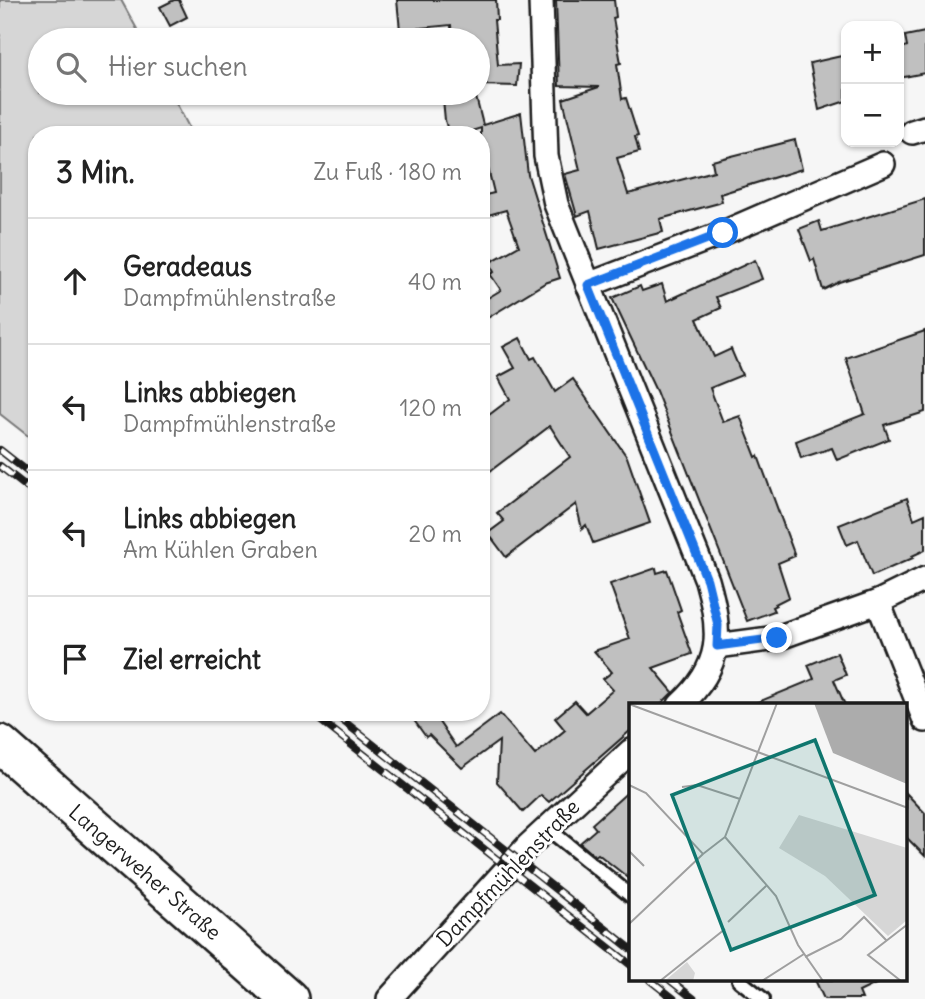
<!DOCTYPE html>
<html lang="de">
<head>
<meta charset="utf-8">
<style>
  body { margin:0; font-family:Delius,sans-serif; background:#f2f2f2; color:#222 }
  .controls { position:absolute; right:21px; top:21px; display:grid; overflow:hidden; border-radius:14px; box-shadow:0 2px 5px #0004 }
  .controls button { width:63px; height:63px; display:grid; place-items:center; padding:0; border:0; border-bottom:2px solid #e0e0e0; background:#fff; color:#222; font:35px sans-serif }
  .stop { position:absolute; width:21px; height:21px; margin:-16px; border:5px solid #1a73e8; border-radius:50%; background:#fff }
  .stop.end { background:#1a73e8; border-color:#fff; box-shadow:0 2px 7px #0008 }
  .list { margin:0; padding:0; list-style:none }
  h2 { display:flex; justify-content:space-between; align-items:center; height:91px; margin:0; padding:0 28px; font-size:30px }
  h2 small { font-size:23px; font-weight:400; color:#767676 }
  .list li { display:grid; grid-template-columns:46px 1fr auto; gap:21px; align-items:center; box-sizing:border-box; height:126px; padding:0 28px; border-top:2px solid #e0e0e0 }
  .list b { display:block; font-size:26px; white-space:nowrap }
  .list p { margin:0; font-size:23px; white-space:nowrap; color:#767676 }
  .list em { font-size:23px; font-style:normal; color:#767676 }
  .icon { flex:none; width:38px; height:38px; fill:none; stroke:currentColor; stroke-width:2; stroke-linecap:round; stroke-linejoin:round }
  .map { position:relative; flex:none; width:925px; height:999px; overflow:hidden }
  .search { position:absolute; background:#fff; box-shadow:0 2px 5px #0004; left:28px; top:28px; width:462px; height:77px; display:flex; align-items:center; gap:18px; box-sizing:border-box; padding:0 24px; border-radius:38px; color:#767676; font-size:26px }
  .panel { position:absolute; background:#fff; box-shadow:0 2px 5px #0004; left:28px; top:126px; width:462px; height:595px; border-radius:28px }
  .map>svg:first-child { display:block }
</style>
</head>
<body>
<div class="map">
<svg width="925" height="999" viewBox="0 0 925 999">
  <rect width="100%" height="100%" fill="#f6f6f6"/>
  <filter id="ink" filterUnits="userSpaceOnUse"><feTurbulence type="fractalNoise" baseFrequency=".0143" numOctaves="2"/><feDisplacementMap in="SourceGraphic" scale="14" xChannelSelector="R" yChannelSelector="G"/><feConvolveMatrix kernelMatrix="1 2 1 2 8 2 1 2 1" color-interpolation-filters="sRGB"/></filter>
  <g filter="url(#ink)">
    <!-- green -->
    <polygon fill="#d6d6d6" stroke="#797979" stroke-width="2" points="0,0 121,0 143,40 40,40 40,93 171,93 193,135 37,135 37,443 0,414"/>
    <!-- building -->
    <g fill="#c0c0c0" stroke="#1c1c1c" stroke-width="2">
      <polygon points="174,0 179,0 187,17 170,26 160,7"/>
      <polygon points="397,0 496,0 497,20 494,20 498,65 519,64 517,86 478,85 478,40 452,40 451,25 400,30"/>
      <polygon points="556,0 614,0 616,17 613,18 621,63 617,64 622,99 626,98 638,136 635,137 639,152 617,158 628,194 714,171 712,161 795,140 802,169 720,194 722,201 719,203 660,219 663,232 599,249 590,211 577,216 565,174 580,170 563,99 599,87 559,86"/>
      <polygon points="925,32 925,73 899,78 899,49 907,46 905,36"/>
      <polygon points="846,55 846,101 819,110 810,63"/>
      <polygon points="475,93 483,125 521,113 528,175 560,278 545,283 481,322 481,302 501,290 490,274 494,272 489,263 519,246 506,210 481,217 481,196 494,193 486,160 481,161 481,128 459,135 449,135 445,120 443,99"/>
      <polygon points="925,199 925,255 839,282 823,290 814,259 811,261 799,229 819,221 822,231"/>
      <polygon points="755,260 762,279 716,297 721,308 697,319 714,357 731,349 742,375 710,388 723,422 740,416 756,457 758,456 795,556 778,563 789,597 775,604 776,605 772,607 774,611 747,621 656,391 612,298 640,286 642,291 662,284 667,301"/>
      <polygon points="925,331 925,412 884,425 889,439 837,460 832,448 801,458 796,441 865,414 846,358"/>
      <polygon points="520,338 531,359 535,357 555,392 573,379 627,457 650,523 593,543 586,525 582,529 576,504 506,557 488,533 504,521 497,513 570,457 550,426 481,478 481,421 510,399 498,377 515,368 503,347"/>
      <polygon points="907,498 914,519 925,514 925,550 912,556 913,558 872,576 858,540 847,545 839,525"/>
      <polygon points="656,568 657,573 667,570 681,610 677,612 692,654 653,668 673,692 660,705 631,705 631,730 549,802 541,795 523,812 497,782 499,741 462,768 429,735 426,737 408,712 432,712 456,747 500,714 535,755 565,730 555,718 575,701 586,713 613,690 603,679 612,672 594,651 630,639 610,584"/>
      <polygon points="837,653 846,675 834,680 845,705 751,705 814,679 808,665"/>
      <polygon points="631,789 631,880 598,854 595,856 580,843 596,829 592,824"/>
      <polygon points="906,793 925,813 925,856 906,837"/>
      <polygon points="815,980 884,980 859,992 862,999 824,999"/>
    </g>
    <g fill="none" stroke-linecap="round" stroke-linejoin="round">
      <defs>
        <g id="service">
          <polyline points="547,828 631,896"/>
          <polyline points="739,980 763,999"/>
        </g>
        <g id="minor">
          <path d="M 541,0 L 546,156 L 556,204 L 707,580 C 722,632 723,666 680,705"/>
          <polyline points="912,132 925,128"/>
          <polyline points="588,285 723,233 883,164"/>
          <polyline points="878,602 925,579"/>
          <polyline points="717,646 777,638 878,602 925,720"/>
          <polyline points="389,999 528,846 631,751"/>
        </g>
        <polyline id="primary" points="0,744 289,999"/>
      </defs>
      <!-- service casing -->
      <use href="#service" stroke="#1c1c1c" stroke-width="18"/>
      <!-- minor casing -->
      <use href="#minor" stroke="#1c1c1c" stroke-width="28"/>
      <!-- primary casing -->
      <use href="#primary" stroke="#1c1c1c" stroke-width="42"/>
      <!-- service -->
      <use href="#service" stroke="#fff" stroke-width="12"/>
      <!-- minor -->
      <use href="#minor" stroke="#fff" stroke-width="23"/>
      <!-- primary -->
      <use href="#primary" stroke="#fff" stroke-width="37"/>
      <defs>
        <g id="rail">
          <polyline points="0,450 37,479"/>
          <polyline points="0,466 37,495"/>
          <polyline points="310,712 631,965"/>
          <polyline points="332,712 631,949"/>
          <polyline points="650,980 674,999"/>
          <polyline points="670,980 694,999"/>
        </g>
      </defs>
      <!-- rail casing -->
      <use href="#rail" stroke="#1c1c1c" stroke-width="8"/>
      <!-- rail -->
      <use href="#rail" stroke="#fff" stroke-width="5" stroke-dasharray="16" stroke-linecap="butt"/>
    </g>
  </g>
  <g fill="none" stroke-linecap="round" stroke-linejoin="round" filter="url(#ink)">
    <!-- route -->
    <polyline stroke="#1a73e8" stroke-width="9" points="723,233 588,285 707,580 718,625 717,646 777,638"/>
  </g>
  <g text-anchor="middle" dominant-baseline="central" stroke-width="6" stroke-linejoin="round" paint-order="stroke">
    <!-- street labels -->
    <g font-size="21" fill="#1c1c1c" stroke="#fff">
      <text transform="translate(145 872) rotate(41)">Langerweher Straße</text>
      <text transform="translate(508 873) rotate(-46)">Dampfmühlenstraße</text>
    </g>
  </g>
  <!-- overview -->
  <g transform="translate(629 703)">
    <rect width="278" height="278" fill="#f6f6f6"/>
    <path d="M 170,112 L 278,145 L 278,217 L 259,233 L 196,173 L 150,145 ZM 58,259 L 66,270 L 64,278 L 38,276 Z" fill="#d6d6d6"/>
    <path d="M 185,0 L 278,0 L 278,81 L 204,50 Z" fill="#acacac"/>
    <path fill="none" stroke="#9f9f9f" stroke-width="2" d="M 148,0 L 96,134 L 147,193 L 169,242 L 194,278M 0,1 L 279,105M 0,82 L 17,90 L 74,151 L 96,134M 53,84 L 68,82 L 111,96M 0,148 L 15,163M 99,219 L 137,183M 0,221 L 74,151M 176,254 L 212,236 L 235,214 L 257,237M 31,278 L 96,226M 133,278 L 175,251M 272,278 L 239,252 L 279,221"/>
    <path fill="#0f766e" fill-opacity="0.15" stroke="#0f766e" stroke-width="3.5" d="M 186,37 L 246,192 L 102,247 L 43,92 Z"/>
    <rect width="278" height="278" fill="none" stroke="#1c1c1c" stroke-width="3.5"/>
  </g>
</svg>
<div class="controls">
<button>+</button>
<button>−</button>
</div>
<div class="stop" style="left:723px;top:233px"></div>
<div class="stop end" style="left:777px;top:638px"></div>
<div class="search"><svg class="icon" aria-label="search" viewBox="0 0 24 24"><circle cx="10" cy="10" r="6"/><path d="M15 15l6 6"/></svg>Hier suchen</div>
<section class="panel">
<h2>3 Min.<small>Zu Fuß · 180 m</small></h2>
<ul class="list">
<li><svg class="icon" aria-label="ahead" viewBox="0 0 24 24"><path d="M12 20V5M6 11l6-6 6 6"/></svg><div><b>Geradeaus</b><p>Dampfmühlenstraße</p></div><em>40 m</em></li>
<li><svg class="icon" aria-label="left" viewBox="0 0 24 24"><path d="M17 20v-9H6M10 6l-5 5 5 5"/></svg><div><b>Links abbiegen</b><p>Dampfmühlenstraße</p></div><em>120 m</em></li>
<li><svg class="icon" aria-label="left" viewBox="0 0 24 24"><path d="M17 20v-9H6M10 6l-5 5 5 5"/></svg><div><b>Links abbiegen</b><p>Am Kühlen Graben</p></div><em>20 m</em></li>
<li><svg class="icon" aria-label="arrive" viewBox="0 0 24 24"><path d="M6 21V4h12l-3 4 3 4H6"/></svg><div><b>Ziel erreicht</b></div></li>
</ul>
</section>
</div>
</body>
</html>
